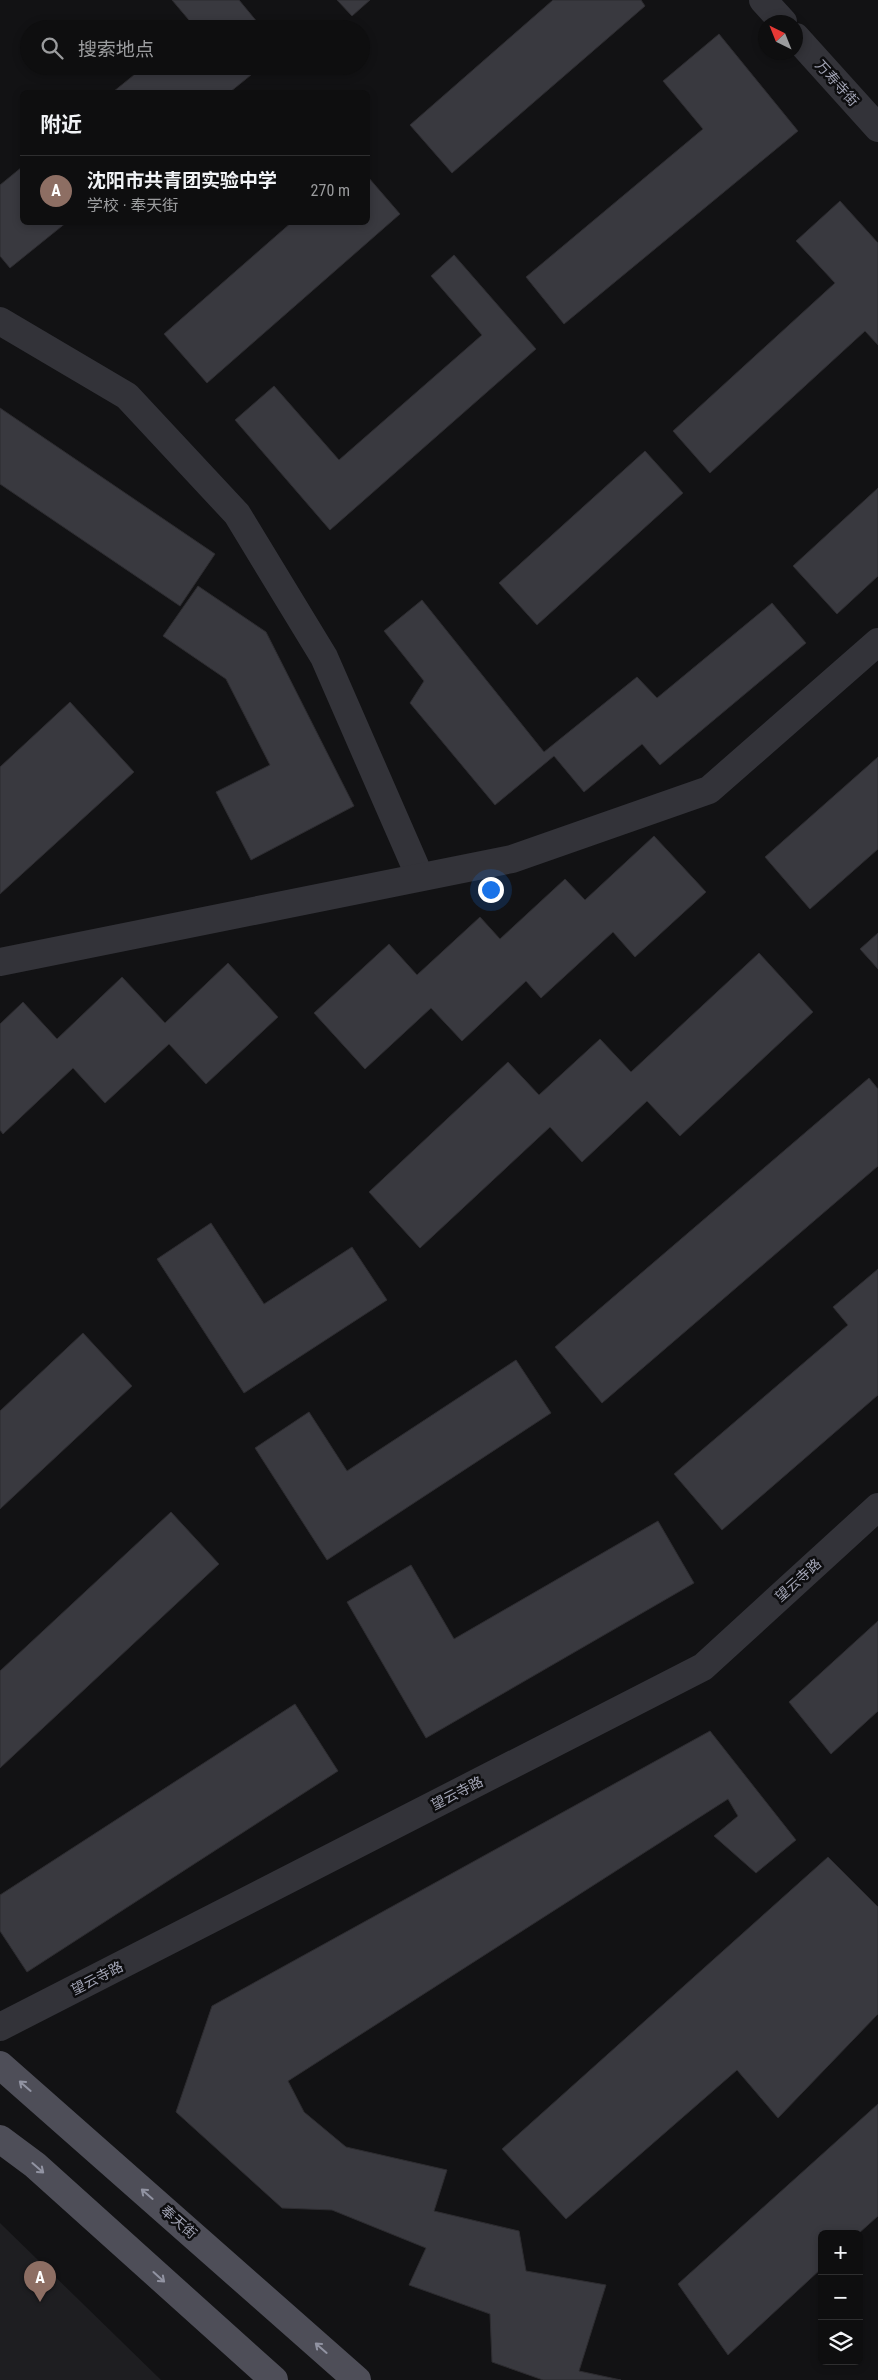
<!DOCTYPE html>
<html lang="zh">
<head>
<meta charset="utf-8">
<style>
  body { margin:0; font-family:"Roboto Condensed","Noto Sans SC",sans-serif; background:#1c1c1d; color:#f1f3f6 }
  .controls { position:absolute; right:15px; bottom:15px; display:grid; overflow:hidden; border-radius:8px; box-shadow:0 2px 8px #0003 }
  .controls button { width:45px; height:45px; display:grid; place-items:center; padding:0; border:0; border-bottom:1px solid #2e2e2f; background:#0e0e0f; color:#f1f3f6; font:25px sans-serif }
  .compass { position:absolute; left:758px; top:15px; width:45px; height:45px; border-radius:50%; background:#0e0e0f; box-shadow:0 2px 8px #0003; rotate:317deg }
  .you { position:absolute; left:490px; top:889px; width:18px; height:18px; margin:-12px; border:4px solid #fff; border-radius:50%; background:#1a73e8; box-shadow:0 0 0 8px #1a73e833 }
  .badge { display:grid; place-items:center; width:32px; height:32px; border-radius:50%; background:#db2777; color:#fff; font-size:16px; font-weight:700 }
  .pin { position:absolute; translate:-50% -41px; filter:drop-shadow(0 1px 2px #0008) }
  .pin::after { content:''; position:absolute; top:26px; width:18px; height:15px; background:inherit; clip-path:polygon(0 0,100% 0,50% 100%) }
  .list { margin:0; padding:0; list-style:none }
  h2 { display:flex; justify-content:space-between; align-items:center; height:65px; margin:0; padding:0 20px; font-size:21px }
  h2 small { font-size:16px; font-weight:400; color:#9b9c9e }
  .list li { display:grid; grid-template-columns:32px 1fr auto; gap:15px; align-items:center; box-sizing:border-box; height:70px; padding:0 20px; border-top:1px solid #2e2e2f }
  .list b { display:block; font-size:19px; white-space:nowrap }
  .list p { margin:0; font-size:16px; white-space:nowrap; color:#9b9c9e }
  .list em { font-size:16px; font-style:normal; color:#9b9c9e }
  .icon { flex:none; width:28px; height:28px; fill:none; stroke:currentColor; stroke-width:2; stroke-linecap:round; stroke-linejoin:round }
  .map { position:relative; flex:none; width:878px; height:2380px; overflow:hidden }
  .search { position:absolute; background:#0e0e0f; box-shadow:0 2px 8px #0003; left:20px; top:20px; width:350px; height:55px; display:flex; align-items:center; gap:12px; box-sizing:border-box; padding:0 18px; border-radius:28px; color:#9b9c9e; font-size:19px }
  .panel { position:absolute; background:#0e0e0f; box-shadow:0 2px 8px #0003; left:20px; top:90px; width:350px; height:135px; border-radius:8px }
  .map>svg:first-child { display:block }
</style>
</head>
<body>
<div class="map">
<svg width="878" height="2380" viewBox="0 0 878 2380">
  <rect width="100%" height="100%" fill="#121214"/>
  <!-- built -->
  <polygon fill="#1e1e21" points="0,2223 161,2380 0,2380"/>
  <!-- building -->
  <g fill="#39393f" stroke="#2d2c30">
    <polygon points="172,0 239,0 263,29 191,29 194,26"/>
    <polygon points="337,0 370,0 352,16"/>
    <polygon points="553,0 641,0 645,6 452,173 410,125"/>
    <polygon points="719,34 798,131 564,324 526,277 703,129 663,81"/>
    <polygon points="145,66 262,66 230,92 113,92"/>
    <polygon points="22,167 22,222 67,222 10,268 0,256 0,185"/>
    <polygon points="368,177 400,214 207,383 164,334 292,222 368,222"/>
    <polygon points="840,201 878,243 878,345 865,331 710,473 673,431 835,283 796,241"/>
    <polygon points="454,255 536,349 330,530 235,420 274,386 339,460 482,335 431,276"/>
    <polygon points="0,408 215,554 180,606 0,484"/>
    <polygon points="645,451 683,493 537,625 499,583"/>
    <polygon points="878,488 878,576 837,614 793,566"/>
    <polygon points="198,586 266,632 354,806 251,860 216,792 270,765 226,679 163,636"/>
    <polygon points="422,600 544,752 637,677 657,698 772,603 806,643 660,765 642,744 584,792 554,756 495,805 410,703 424,681 384,631"/>
    <polygon points="70,702 134,772 0,894 0,767"/>
    <polygon points="878,757 878,849 810,909 765,857"/>
    <polygon points="654,836 706,892 635,957 613,932 541,998 526,981 462,1041 431,1008 365,1069 314,1013 389,944 417,975 480,917 500,939 565,879 585,900"/>
    <polygon points="878,933 878,969 860,949"/>
    <polygon points="759,953 813,1012 680,1136 647,1101 582,1162 550,1127 420,1248 369,1192 508,1062 539,1095 600,1039 631,1072"/>
    <polygon points="228,963 278,1017 206,1084 169,1044 105,1103 73,1068 3,1134 0,1130 0,1024 23,1002 57,1039 122,977 165,1023"/>
    <polygon points="869,1078 878,1089 878,1166 602,1403 555,1347"/>
    <polygon points="211,1223 264,1304 352,1247 387,1300 244,1393 157,1259"/>
    <polygon points="878,1269 878,1395 722,1530 674,1474 848,1325 833,1307"/>
    <polygon points="83,1333 132,1386 0,1509 0,1411"/>
    <polygon points="516,1360 551,1413 327,1560 255,1448 309,1412 347,1471"/>
    <polygon points="171,1512 219,1564 0,1768 0,1671"/>
    <polygon points="658,1521 694,1583 426,1738 347,1602 411,1565 454,1639"/>
    <polygon points="878,1621 878,1711 831,1754 789,1702"/>
    <polygon points="295,1704 338,1771 27,1972 0,1931 0,1895"/>
    <polygon points="710,1731 796,1840 756,1873 714,1836 738,1816 728,1799 288,2081 304,2112 346,2147 447,2170 434,2211 519,2231 526,2271 606,2285 579,2371 621,2380 543,2380 492,2362 490,2314 409,2285 426,2248 332,2210 282,2208 176,2112 212,2006"/>
    <polygon points="828,1857 878,1907 878,2014 778,2118 737,2070 566,2219 502,2149"/>
    <polygon points="878,2104 878,2216 858,2234 822,2234 822,2268 728,2355 678,2284"/>
  </g>
  <g fill="none" stroke-linecap="round" stroke-linejoin="round">
    <!-- minor -->
    <g stroke="#333339" stroke-width="28">
      <polyline points="763,0 783,22"/>
      <polyline points="796,37 878,128"/>
      <polyline points="0,321 127,396 237,514 324,657 420,877"/>
      <polyline points="0,962 512,859 709,790 878,642"/>
      <polyline points="0,2027 703,1667 878,1507"/>
    </g>
    <!-- major -->
    <g stroke="#4e4e58" stroke-width="28">
      <polyline points="0,2065 357,2380"/>
      <polyline points="0,2139 35,2165 274,2380"/>
    </g>
  </g>
  <!-- one-way arrows -->
  <defs><path id="oneway-shaft" d="M-6 0H5M1.5-3L5.5 0L1.5 3" fill="none" stroke-width="1.6" stroke-linecap="round" stroke-linejoin="round" transform="scale(1.25)"/></defs>
  <g stroke="#9193a2">
    <use href="#oneway-shaft" transform="translate(25 2086) rotate(-139)"/>
    <use href="#oneway-shaft" transform="translate(38 2168) rotate(41)"/>
    <use href="#oneway-shaft" transform="translate(147 2194) rotate(-139)"/>
    <use href="#oneway-shaft" transform="translate(159 2277) rotate(42)"/>
    <use href="#oneway-shaft" transform="translate(321 2348) rotate(-139)"/>
  </g>
  <g text-anchor="middle" dominant-baseline="central" stroke-width="5" stroke-linejoin="round" paint-order="stroke">
    <!-- street labels -->
    <g font-size="14" fill="#a2a4b5" stroke="#0d0d0f">
      <text transform="translate(837 83) rotate(48)">万寿寺街</text>
      <text transform="translate(798 1580) rotate(-42)">望云寺路</text>
      <text transform="translate(457 1793) rotate(-27)">望云寺路</text>
      <text transform="translate(97 1978) rotate(-27)">望云寺路</text>
      <text transform="translate(179 2222) rotate(41)">奉天街</text>
    </g>
  </g>
</svg>
<div class="controls">
<button>+</button>
<button>−</button>
<button><svg class="icon" aria-label="layers" viewBox="0 0 24 24"><path d="M12 4l9 5-9 5-9-5zM3 14l9 5 9-5"/></svg></button>
</div>
<svg class="compass" viewBox="-18 -18 36 36"><path d="M0-13l5 13h-10z" fill="#e53935"/><path d="M0 13l5-13h-10z" fill="#9b9c9e"/></svg>
<div class="you"></div>
<div class="pin badge" style="left:40px;top:2302px;background:#8d6e63">A</div>
<div class="search"><svg class="icon" aria-label="search" viewBox="0 0 24 24"><circle cx="10" cy="10" r="6"/><path d="M15 15l6 6"/></svg>搜索地点</div>
<section class="panel">
<h2>附近<small></small></h2>
<ul class="list">
<li><span class="badge" style="background:#8d6e63">A</span><div><b>沈阳市共青团实验中学</b><p>学校 · 奉天街</p></div><em>270 m</em></li>
</ul>
</section>
</div>
</body>
</html>
